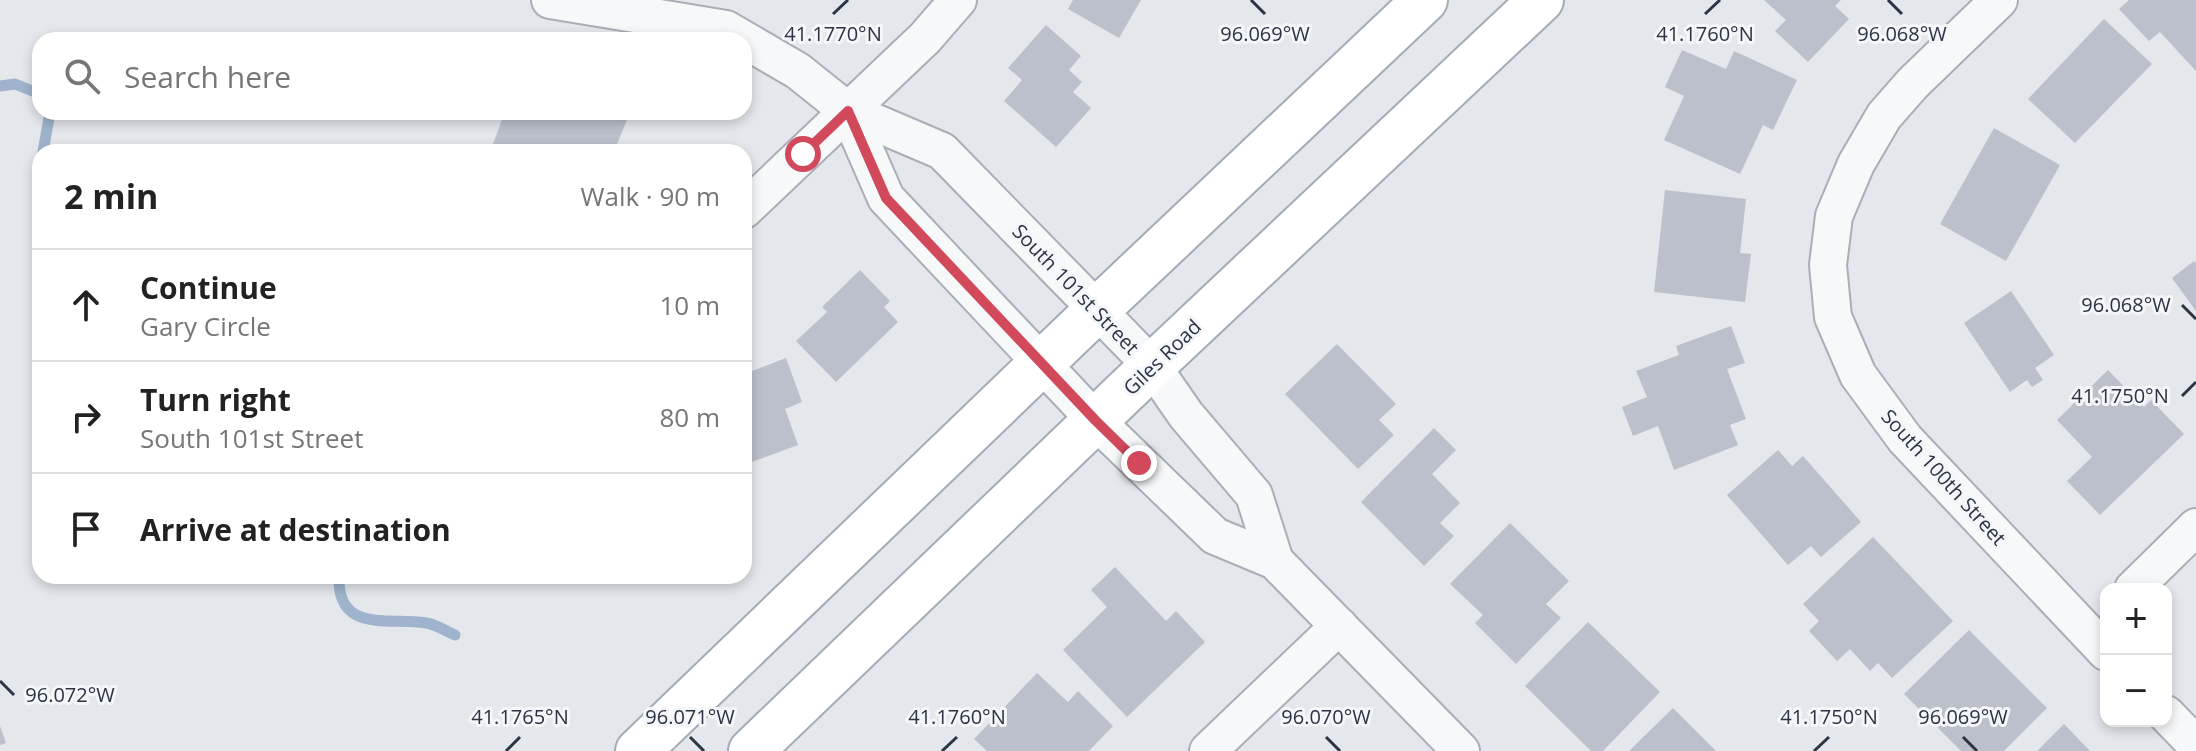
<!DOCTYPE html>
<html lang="en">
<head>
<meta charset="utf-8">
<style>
  body { margin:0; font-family:"Open Sans",sans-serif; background:#f6f6f6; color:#222 }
  .controls { position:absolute; right:24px; bottom:24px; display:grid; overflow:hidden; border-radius:16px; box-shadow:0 4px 12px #0003 }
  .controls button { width:72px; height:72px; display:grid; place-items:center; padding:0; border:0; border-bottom:2px solid #e0e0e0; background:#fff; color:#222; font:40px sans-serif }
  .stop { position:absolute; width:24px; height:24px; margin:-18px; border:6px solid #d1495b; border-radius:50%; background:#fff }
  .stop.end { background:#d1495b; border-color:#fff; box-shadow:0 2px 8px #0008 }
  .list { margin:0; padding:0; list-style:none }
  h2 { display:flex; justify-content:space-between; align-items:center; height:104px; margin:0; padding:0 32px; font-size:34px }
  h2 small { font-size:26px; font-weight:400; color:#767676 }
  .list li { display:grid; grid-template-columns:52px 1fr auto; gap:24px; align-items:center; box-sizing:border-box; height:112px; padding:0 32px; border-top:2px solid #e0e0e0 }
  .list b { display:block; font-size:30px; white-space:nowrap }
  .list p { margin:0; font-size:26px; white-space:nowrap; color:#767676 }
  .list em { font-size:26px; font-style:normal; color:#767676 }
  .icon { flex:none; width:44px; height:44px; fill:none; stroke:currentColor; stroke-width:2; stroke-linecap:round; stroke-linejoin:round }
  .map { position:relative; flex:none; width:2196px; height:751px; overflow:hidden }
  .search { position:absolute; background:#fff; box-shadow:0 4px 12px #0003; left:32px; top:32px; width:720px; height:88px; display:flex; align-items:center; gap:20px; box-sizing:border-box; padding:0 28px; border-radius:24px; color:#767676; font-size:30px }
  .panel { position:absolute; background:#fff; box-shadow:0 4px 12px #0003; left:32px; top:144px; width:720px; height:440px; border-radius:24px }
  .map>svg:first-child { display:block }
</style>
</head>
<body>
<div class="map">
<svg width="2196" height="751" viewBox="0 0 2196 751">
  <rect width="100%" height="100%" fill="#e4e7ec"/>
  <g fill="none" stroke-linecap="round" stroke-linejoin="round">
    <!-- stream -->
    <g stroke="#9fb4cc" stroke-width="11">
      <polyline points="0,86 15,84 40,94"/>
      <polyline points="43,152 50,112"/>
      <polyline points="40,167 40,177"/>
      <path d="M 339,576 C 337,634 389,617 426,623 C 435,624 446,631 455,635"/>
    </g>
  </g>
  <!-- building -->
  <g fill="#bbc0ca">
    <polygon points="1073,0 1141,0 1119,38 1068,9"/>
    <polygon points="1764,0 1841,0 1835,6 1849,19 1808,62 1775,31 1786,20"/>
    <polygon points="2129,0 2196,0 2196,71 2160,32 2149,41 2119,9"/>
    <polygon points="2104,19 2152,64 2075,143 2028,99"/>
    <polygon points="1046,25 1081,56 1069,70 1082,82 1073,92 1091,108 1056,147 1004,101 1022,80 1008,68"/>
    <polygon points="1682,50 1726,69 1734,51 1797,80 1773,130 1763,125 1740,174 1664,140 1684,96 1665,87"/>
    <polygon points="505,112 630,112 614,152 513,152 493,144"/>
    <polygon points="1994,128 2060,165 2006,261 1940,224"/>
    <polygon points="1665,190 1746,199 1740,253 1751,254 1745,302 1654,292"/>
    <polygon points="2194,261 2196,263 2196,311 2172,278"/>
    <polygon points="860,270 890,301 884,307 898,322 836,382 796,341 827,312 822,307"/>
    <polygon points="2011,291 2054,355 2035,368 2043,380 2032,387 2027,380 2010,392 1964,323"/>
    <polygon points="1731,326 1745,363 1727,369 1746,419 1730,425 1738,445 1674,470 1658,426 1633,436 1622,407 1647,397 1636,371 1679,355 1676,346"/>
    <polygon points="1337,344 1396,404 1379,420 1394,435 1358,469 1285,394"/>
    <polygon points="786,358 802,402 785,409 798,445 744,465 744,374"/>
    <polygon points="2108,370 2144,407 2151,400 2184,434 2100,515 2067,481 2092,457 2057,420"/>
    <polygon points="1434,428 1456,450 1432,474 1460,503 1440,523 1454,536 1424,566 1361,502"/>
    <polygon points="1778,450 1792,466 1803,456 1861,522 1821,557 1811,546 1788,565 1727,495"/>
    <polygon points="1510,523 1569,581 1546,604 1561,618 1516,664 1475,623 1483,615 1450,584"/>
    <polygon points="1873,537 1953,621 1892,678 1878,663 1870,671 1850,649 1837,661 1809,631 1819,621 1803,604"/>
    <polygon points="1115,567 1166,621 1176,611 1205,642 1127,717 1063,650 1107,607 1091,590"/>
    <polygon points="1588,622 1660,692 1603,751 1591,751 1525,686"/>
    <polygon points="1969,630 2047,708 2004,751 1961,751 1904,694"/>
    <polygon points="1037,673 1068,702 1078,691 1113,726 1089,751 987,751 974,739"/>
    <polygon points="1673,708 1716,751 1629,751"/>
    <polygon points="2064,724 2090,751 2037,751"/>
    <polygon points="0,726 6,743 0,745"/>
  </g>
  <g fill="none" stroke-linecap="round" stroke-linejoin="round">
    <defs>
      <g id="minor">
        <polyline points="550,0 726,29 798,71 848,111 942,151 1152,366 1186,415 1254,495 1275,561"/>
        <polyline points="1999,0 1913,83 1884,116 1856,164 1834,216 1828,265 1833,317 1858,375 1905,439 2106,652"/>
        <polyline points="848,111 886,198 1096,421 1215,536 1275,561 1461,751"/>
        <polyline points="744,210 925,38 958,0"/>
        <polyline points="2133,589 2196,527"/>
        <polyline points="2166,714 2196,745"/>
        <polyline points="1208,751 1339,626"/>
      </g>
      <g id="major">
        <polyline points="638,751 1098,309 1425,0"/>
        <polyline points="751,751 1152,366 1541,0"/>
      </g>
    </defs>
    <!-- minor casing -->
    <use href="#minor" stroke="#a9aeb7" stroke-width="40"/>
    <!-- major casing -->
    <use href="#major" stroke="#a3abb8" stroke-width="48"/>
    <!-- minor -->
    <use href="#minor" stroke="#f7f8fa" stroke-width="36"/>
    <!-- major -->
    <use href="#major" stroke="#fff" stroke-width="44"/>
  </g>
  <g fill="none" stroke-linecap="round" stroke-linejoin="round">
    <!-- route -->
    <polyline stroke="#d1495b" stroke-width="10" points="803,154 848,111 886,198 1096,421 1139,463"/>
  </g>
  <!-- ticks -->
  <path fill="none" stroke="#2b3445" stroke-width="3" d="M 1251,0 L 1265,14M 1888,0 L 1902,14M 833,14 L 848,0M 1705,14 L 1720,0M 2182,305 L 2196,319M 2182,396 L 2196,382M 0,681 L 14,695M 690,737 L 704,751M 1326,737 L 1340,751M 1963,737 L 1977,751M 506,751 L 520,737M 942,751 L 957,737M 1814,751 L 1829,737"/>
  <g text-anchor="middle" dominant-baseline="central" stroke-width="6" stroke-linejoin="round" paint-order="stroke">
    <!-- street labels -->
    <g font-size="20" fill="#2b3445" stroke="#f4f6f9">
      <text transform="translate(1076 289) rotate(46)">South 101st Street</text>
      <text transform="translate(1162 357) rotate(-44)">Giles Road</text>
      <text transform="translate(1944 477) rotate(48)">South 100th Street</text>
    </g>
  </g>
  <g font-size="20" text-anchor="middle" fill="#2b3445" stroke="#f4f6f9" stroke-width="6" stroke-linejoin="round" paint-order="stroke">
    <text x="833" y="41">41.1770°N</text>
    <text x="1705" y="41">41.1760°N</text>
    <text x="1265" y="41">96.069°W</text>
    <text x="1902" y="41">96.068°W</text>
    <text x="2126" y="312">96.068°W</text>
    <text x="2120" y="403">41.1750°N</text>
    <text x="70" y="702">96.072°W</text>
    <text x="690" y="724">96.071°W</text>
    <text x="1326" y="724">96.070°W</text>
    <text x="1963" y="724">96.069°W</text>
    <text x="520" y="724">41.1765°N</text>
    <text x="957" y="724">41.1760°N</text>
    <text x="1829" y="724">41.1750°N</text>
  </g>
</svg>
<div class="controls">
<button>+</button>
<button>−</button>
</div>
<div class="stop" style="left:803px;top:154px"></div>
<div class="stop end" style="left:1139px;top:463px"></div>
<div class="search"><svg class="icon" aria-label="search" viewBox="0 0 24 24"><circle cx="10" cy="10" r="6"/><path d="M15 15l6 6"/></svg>Search here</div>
<section class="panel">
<h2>2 min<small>Walk · 90 m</small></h2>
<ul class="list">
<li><svg class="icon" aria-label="ahead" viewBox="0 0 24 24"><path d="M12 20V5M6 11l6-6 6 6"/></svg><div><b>Continue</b><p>Gary Circle</p></div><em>10 m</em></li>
<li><svg class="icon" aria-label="right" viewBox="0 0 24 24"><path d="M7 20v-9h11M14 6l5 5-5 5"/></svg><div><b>Turn right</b><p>South 101st Street</p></div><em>80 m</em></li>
<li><svg class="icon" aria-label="arrive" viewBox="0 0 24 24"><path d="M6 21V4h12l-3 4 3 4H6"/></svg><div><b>Arrive at destination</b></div></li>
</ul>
</section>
</div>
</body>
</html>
